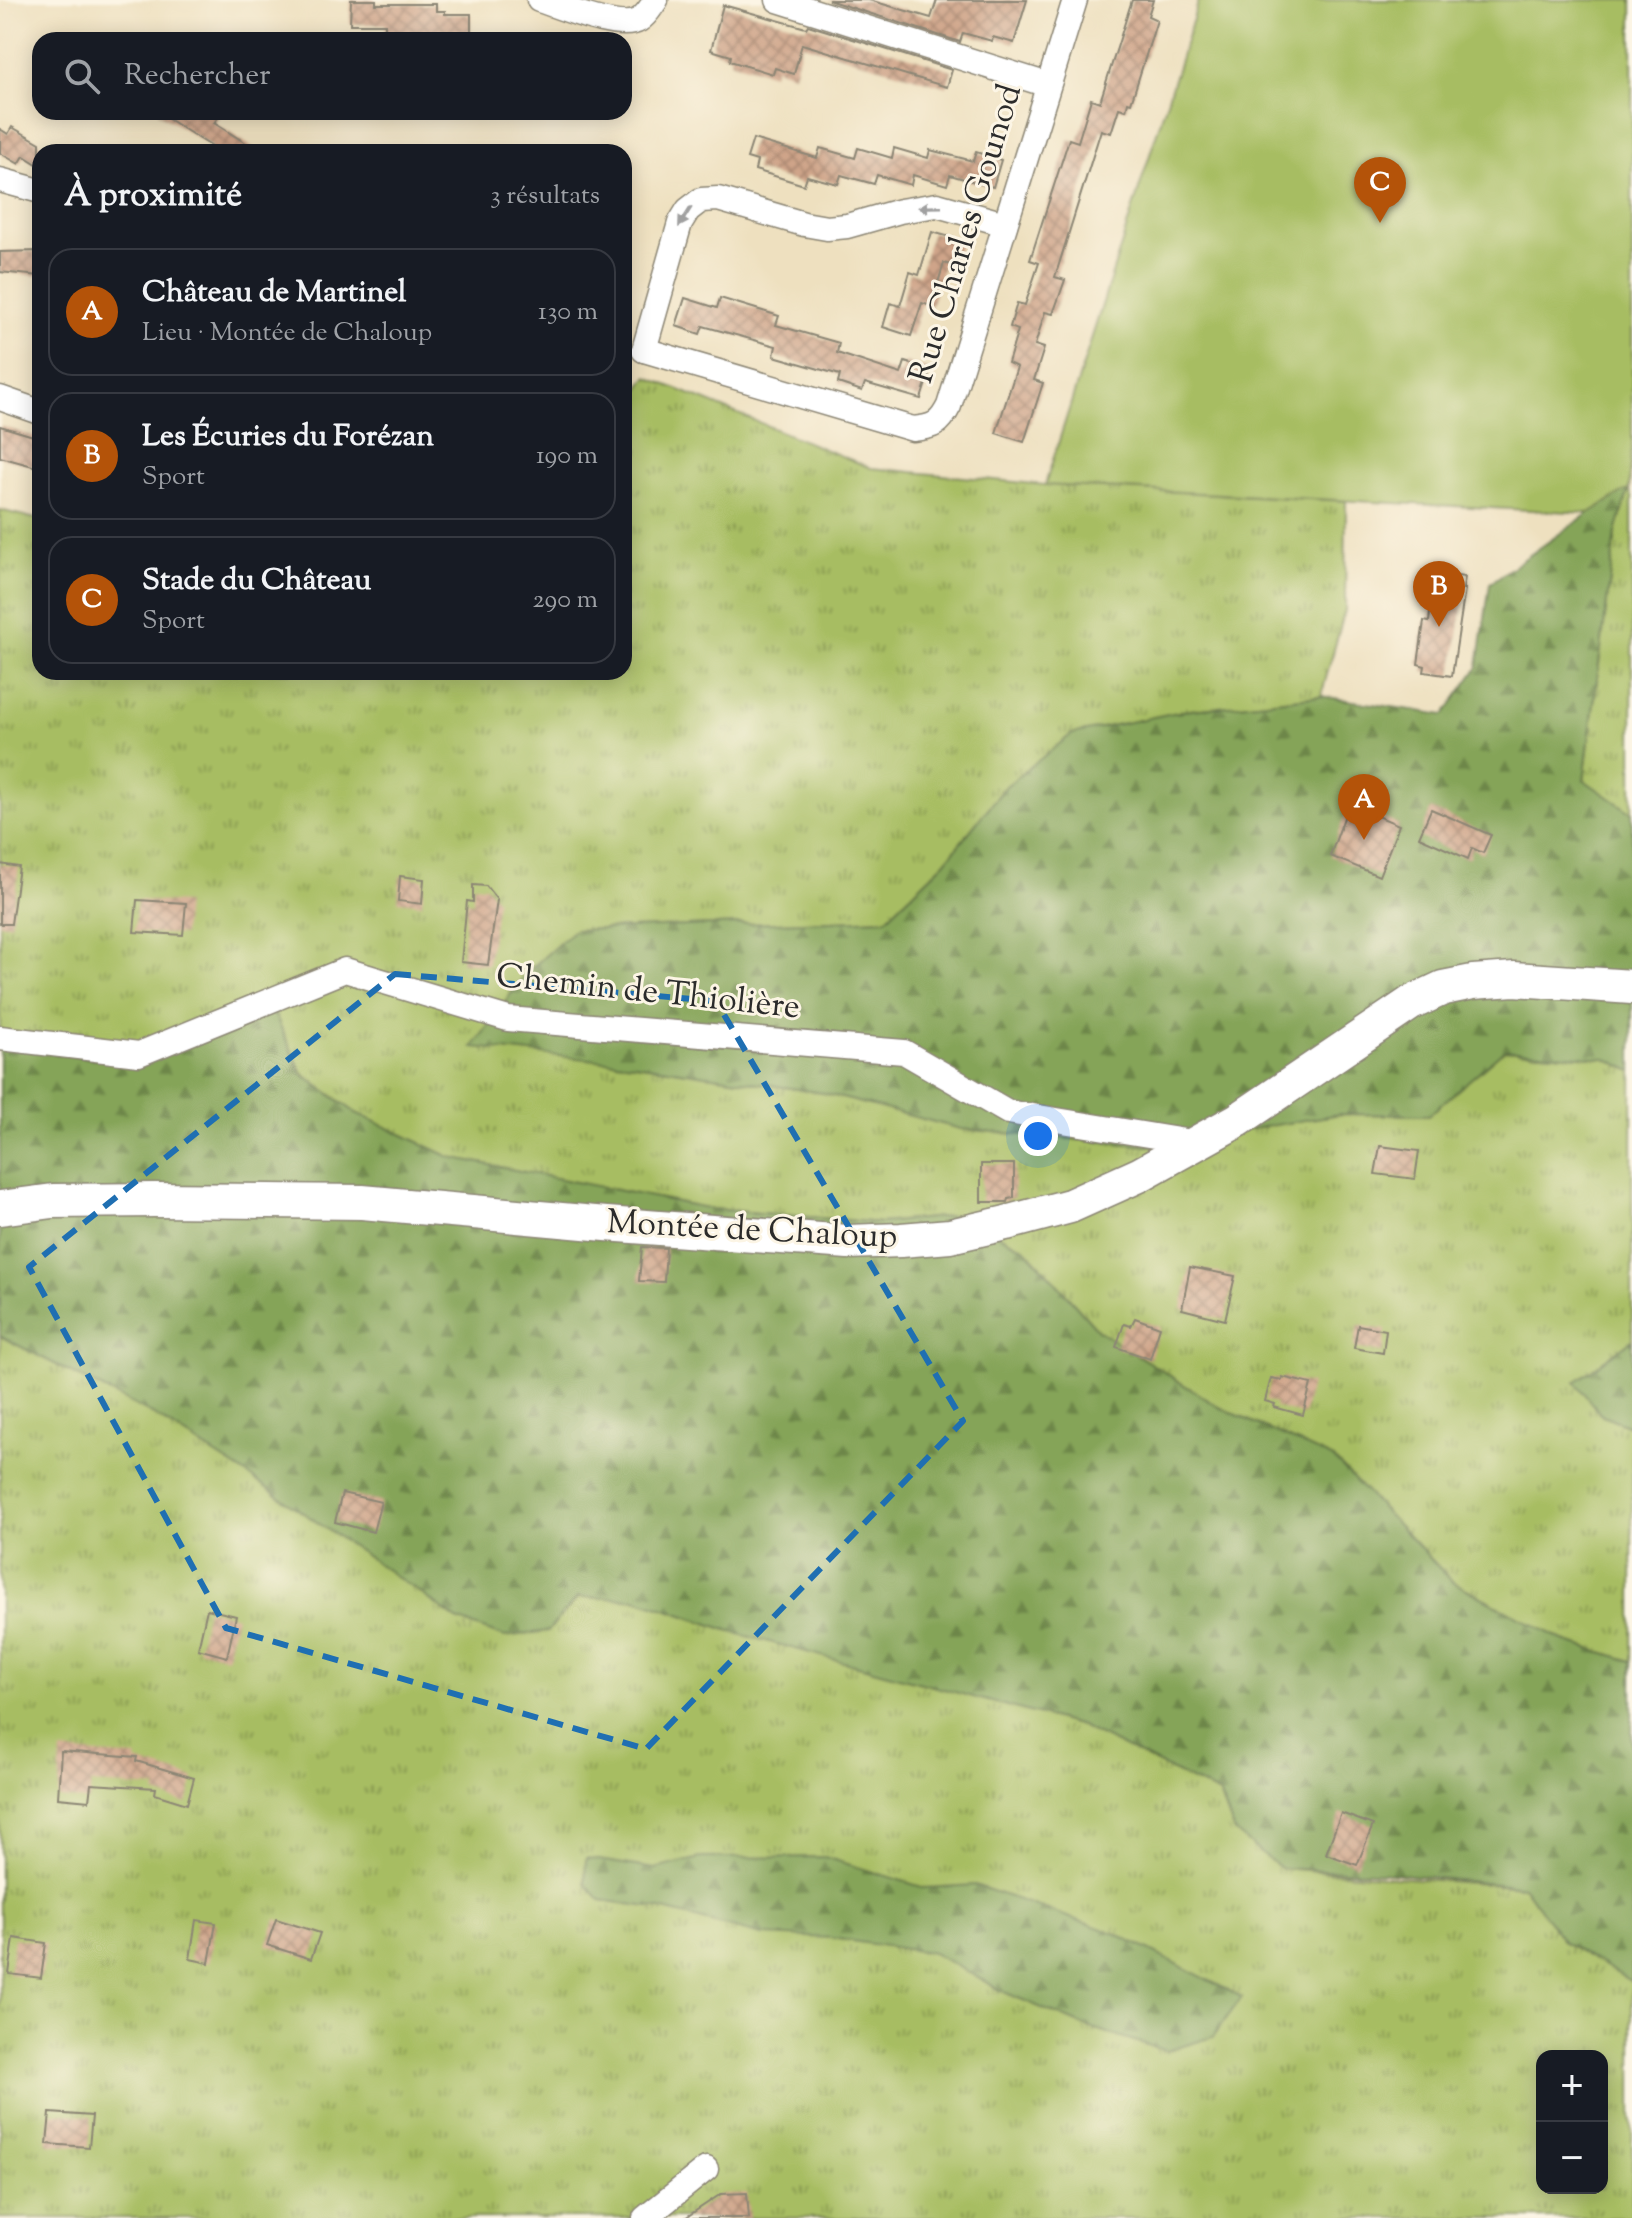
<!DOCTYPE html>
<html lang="fr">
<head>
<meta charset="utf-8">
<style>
  body { margin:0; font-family:"Sorts Mill Goudy",serif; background:#20242c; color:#f1f3f6 }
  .controls { position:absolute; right:24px; bottom:24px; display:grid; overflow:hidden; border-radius:16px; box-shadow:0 4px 20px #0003 }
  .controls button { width:72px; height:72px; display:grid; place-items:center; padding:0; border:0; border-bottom:2px solid #363941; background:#171b24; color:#f1f3f6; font:40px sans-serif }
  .you { position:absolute; left:1038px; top:1136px; width:28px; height:28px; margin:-20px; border:6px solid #fff; border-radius:50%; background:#1a73e8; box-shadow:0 0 0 12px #1a73e833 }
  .badge { display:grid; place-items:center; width:52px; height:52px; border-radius:50%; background:#b45309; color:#fff; font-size:26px; font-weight:700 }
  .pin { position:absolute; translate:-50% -66px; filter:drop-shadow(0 2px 4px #0008) }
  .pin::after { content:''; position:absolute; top:42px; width:28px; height:24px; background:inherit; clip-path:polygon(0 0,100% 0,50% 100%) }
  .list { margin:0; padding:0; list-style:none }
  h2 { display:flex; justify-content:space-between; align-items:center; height:104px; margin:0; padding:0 32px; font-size:34px }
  h2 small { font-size:26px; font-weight:400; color:#9ea1a6 }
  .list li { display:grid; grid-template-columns:52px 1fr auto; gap:24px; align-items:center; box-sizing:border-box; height:128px; margin:0 16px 16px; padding:0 16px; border:2px solid #363941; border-radius:24px }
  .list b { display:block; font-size:30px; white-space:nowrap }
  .list p { margin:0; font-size:26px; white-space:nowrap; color:#9ea1a6 }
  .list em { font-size:26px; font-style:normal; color:#9ea1a6 }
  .icon { flex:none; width:44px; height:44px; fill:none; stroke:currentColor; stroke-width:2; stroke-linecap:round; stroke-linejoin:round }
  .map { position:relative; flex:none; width:1632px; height:2218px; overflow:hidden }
  .search { position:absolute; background:#171b24; box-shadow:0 4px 20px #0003; left:32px; top:32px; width:600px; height:88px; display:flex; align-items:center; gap:20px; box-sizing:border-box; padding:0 28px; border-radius:24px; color:#9ea1a6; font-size:30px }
  .panel { position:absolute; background:#171b24; box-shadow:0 4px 20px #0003; left:32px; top:144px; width:600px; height:536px; border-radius:24px }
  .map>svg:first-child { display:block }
</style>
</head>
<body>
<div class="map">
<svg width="1632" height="2218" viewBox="0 0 1632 2218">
  <defs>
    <pattern id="grass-tufts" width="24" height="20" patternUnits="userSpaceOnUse" patternTransform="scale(2)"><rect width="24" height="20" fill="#a7bd62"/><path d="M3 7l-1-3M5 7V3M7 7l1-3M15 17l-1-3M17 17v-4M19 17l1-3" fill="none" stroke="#889a51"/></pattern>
    <pattern id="forest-firs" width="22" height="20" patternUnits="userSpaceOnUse" patternTransform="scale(2)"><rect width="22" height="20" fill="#85a458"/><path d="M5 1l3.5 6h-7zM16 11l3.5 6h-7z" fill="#6d8649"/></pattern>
    <pattern id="building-cross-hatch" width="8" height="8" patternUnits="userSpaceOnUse" patternTransform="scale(2)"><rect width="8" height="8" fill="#cfa489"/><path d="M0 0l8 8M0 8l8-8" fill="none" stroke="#a88670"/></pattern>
  </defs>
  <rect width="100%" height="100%" fill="#fcf5e5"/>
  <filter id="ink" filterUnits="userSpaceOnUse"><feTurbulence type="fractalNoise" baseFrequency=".0125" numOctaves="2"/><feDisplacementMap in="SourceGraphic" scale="16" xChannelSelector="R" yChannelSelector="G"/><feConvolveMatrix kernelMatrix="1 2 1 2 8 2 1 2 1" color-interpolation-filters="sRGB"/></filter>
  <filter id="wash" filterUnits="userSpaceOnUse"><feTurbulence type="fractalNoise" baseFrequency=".006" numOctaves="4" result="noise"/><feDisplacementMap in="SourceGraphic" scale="32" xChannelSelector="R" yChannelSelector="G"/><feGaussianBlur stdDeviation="1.8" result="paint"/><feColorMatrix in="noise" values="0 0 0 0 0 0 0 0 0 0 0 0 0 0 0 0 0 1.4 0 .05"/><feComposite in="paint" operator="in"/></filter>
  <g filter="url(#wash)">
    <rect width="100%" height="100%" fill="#eee0bf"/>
    <!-- grass -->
    <g fill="url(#grass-tufts)" stroke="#697446" stroke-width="2" fill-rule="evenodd">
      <polygon points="647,377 871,468 1045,485 1346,501 1345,610 1321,696 1182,711 945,862 886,919 574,930 474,1046 635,1064 823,1093 961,1129 1149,1146 1340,1114 1428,1115 1504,1050 1605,1058 1632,1071 1632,1340 1576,1382 1600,1414 1632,1427 1632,1661 1566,1642 1453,1582 1334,1459 1219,1407 1098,1330 1026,1249 961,1215 881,1223 712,1209 450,1157 356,1113 302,1073 274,1013 135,1064 0,1046 0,510 40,520 40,672 624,672 624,411"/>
      <polygon points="1629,489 1632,497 1632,813 1584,781 1616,532"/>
      <path d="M 0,1336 L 154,1415 L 245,1473 L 422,1594 L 457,1620 L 548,1631 L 578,1597 L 636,1599 L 736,1633 L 1081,1726 L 1220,1794 L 1234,1831 L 1280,1868 L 1524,1887 L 1564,1942 L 1632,1982 L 1632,2218 L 0,2218 ZM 1542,2056 L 1602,2056 L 1602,2188 L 1542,2188 Z"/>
    </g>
    <!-- forest -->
    <g fill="url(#forest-firs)" stroke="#586842" stroke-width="2">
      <polygon points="1629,489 1616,532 1584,780 1632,813 1632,1071 1605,1058 1504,1050 1429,1115 1340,1114 1149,1146 961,1129 823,1093 635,1064 473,1047 526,973 574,930 886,919 945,862 1006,786 1072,734 1182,711 1321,696 1444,715 1478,667 1490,583 1589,513"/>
      <polygon points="274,1013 302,1074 356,1113 450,1157 712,1209 881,1223 961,1215 1026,1249 1098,1330 1219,1407 1334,1459 1453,1582 1566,1642 1632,1661 1632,1982 1564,1942 1524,1887 1390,1873 1280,1868 1234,1831 1220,1794 1081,1726 736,1633 636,1599 578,1597 548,1631 505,1637 457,1620 422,1594 245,1473 154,1415 0,1336 0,1046 135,1064"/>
      <polygon points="1632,1340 1632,1427 1600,1414 1575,1382"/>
      <polygon points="825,1857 925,1888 975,1885 1117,1934 1242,1997 1213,2037 1167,2051 1082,2025 1004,1992 933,1953 831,1938 762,1935 656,1908 600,1900 585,1883 586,1858 655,1869 700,1858"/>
    </g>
    <!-- pitch -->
    <polygon fill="#a7bd62" stroke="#697446" stroke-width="2" points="1199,0 1632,0 1632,447 1629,489 1589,513 1045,485"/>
    <g id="blocks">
      <!-- building -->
      <g fill="url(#building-cross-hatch)">
        <polygon points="351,0 376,0 376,4 436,4 436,11 445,11 445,14 471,14 471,40 445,40 445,34 385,34 385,24 350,24"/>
        <polygon points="828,0 869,0 931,18 937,0 1027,0 1014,43 993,37 992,41 963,33 960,42"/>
        <polygon points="1132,0 1153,0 1148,16 1157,20 1131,103 1128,102 1126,110 1119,108 1111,133 1101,130 1055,277 1065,280 1053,314 1045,312 1035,345 1044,348 1034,380 1043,383 1024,442 996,433 1017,367 1008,363 1018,330 1010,327 1017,303 1025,305 1039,263 1030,260 1069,139 1078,142 1091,99 1100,102"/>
        <polygon points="723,5 806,28 808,25 952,70 947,87 802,44 794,74 775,68 773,74 730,61 731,56 711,50"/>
        <polygon points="157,112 222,112 214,123 260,152 208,152 211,146"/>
        <polygon points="12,127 40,143 40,166 24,156 19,164 0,153 0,129 8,134"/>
        <polygon points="753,139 817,158 820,148 855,158 858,148 892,158 894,148 928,158 930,150 973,161 976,152 1001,160 993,187 950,175 947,185 913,175 911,185 877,175 874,184 841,175 838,184 807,176 804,185 755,170 757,161 747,158"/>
        <polygon points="932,232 961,240 953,266 944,263 931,306 922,303 911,336 883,327 890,303 900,306 910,272 919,275"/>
        <polygon points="40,251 40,276 0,272 0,252"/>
        <polygon points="685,298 717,308 720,298 779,316 776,325 839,343 837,353 901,374 905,362 930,370 921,399 865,383 862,391 838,383 840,375 774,356 776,346 703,326 700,334 676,326"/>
        <polygon points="0,426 40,438 40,468 0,457"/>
        <polygon points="1434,573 1465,577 1463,589 1465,589 1452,676 1424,672 1425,666 1418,664 1424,621 1429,622"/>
        <polygon points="1349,804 1399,825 1379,876 1330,856"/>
        <polygon points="1431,809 1491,835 1483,853 1472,848 1468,859 1419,837"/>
        <polygon points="0,864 19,867 11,924 0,924"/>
        <polygon points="400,876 424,879 422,904 398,901"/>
        <polygon points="473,885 486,886 497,900 488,965 461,962 467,901 473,902"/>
        <polygon points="137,900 186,903 183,935 134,932"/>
        <polygon points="1380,1146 1419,1151 1415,1179 1375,1174"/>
        <polygon points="981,1164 1014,1164 1014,1198 1008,1199 1007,1202 981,1202"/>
        <polygon points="642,1247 666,1248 664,1282 639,1281"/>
        <polygon points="1190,1267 1235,1276 1225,1320 1182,1309"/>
        <polygon points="1135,1318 1160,1327 1150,1359 1116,1347 1124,1324 1131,1326"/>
        <polygon points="1358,1325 1386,1330 1383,1353 1354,1348"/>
        <polygon points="1282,1377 1311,1384 1303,1415 1274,1407 1275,1404 1265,1401 1271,1378 1282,1380"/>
        <polygon points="342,1493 381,1502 373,1532 335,1522"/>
        <polygon points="207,1609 236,1616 227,1657 198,1649"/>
        <polygon points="61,1751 137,1757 136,1761 194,1778 187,1804 155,1794 156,1788 91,1784 89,1801 58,1798"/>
        <polygon points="1341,1813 1373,1825 1357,1865 1326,1854"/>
        <polygon points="276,1919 320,1933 311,1959 267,1945"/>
        <polygon points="196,1920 216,1923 209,1963 190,1959"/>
        <polygon points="14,1938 46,1943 41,1978 9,1974"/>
        <polygon points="50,2113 92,2116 89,2147 47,2144"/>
        <polygon points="747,2193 749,2218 685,2218 721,2194"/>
      </g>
    </g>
  </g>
  <g filter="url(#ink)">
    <use href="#blocks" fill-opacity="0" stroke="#8c8675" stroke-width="2"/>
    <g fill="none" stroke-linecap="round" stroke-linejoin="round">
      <defs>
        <g id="minor">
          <path d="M 539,0 C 561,7 619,32 639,20 C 647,15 651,7 656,0"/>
          <polyline points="778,0 1048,85"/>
          <polyline points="0,180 40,191"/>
          <path d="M 644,350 L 913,429 C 934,427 940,424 949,406 L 1075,0"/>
          <polyline points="644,350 680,223 688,210 701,200 718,199 804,224 827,228 847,226 900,211 937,205 1005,224"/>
          <polyline points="0,398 40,412"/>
          <polyline points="0,1038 139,1054 345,970 508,1019 904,1052 1008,1112 1197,1143"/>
          <polyline points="645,2218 706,2169"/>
        </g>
        <polyline id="secondary" points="0,1208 53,1201 155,1200 362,1202 606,1224 848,1242 901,1240 950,1236 1006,1223 1070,1206 1139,1175 1238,1120 1411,1003 1443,988 1473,982 1514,979 1632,987"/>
      </defs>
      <!-- minor casing -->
      <use href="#minor" stroke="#8c8675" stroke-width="27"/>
      <!-- secondary casing -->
      <use href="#secondary" stroke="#8c8675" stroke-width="37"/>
      <!-- minor -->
      <use href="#minor" stroke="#fff" stroke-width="24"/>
      <!-- secondary -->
      <use href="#secondary" stroke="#fff" stroke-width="34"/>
    </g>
    <!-- one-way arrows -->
    <defs><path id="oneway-solid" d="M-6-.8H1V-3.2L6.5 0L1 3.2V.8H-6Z" transform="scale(2)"/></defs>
    <g fill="#a0a0a0">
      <use href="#oneway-solid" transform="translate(930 207) rotate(179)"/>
      <use href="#oneway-solid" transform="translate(685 217) rotate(122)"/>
    </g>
  </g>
  <!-- marked area -->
  <path fill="none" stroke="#1f6fb2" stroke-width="6" stroke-dasharray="16 10" stroke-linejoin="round" d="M 395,974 L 716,1001 L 963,1421 L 646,1749 L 226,1628 L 29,1267 Z"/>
  <g text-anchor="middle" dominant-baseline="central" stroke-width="6" stroke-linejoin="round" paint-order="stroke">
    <!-- street labels -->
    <g font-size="34" fill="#2b2b2b" stroke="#fcf5e5">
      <text transform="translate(967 234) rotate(-73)">Rue Charles Gounod</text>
      <text transform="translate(648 993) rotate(6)">Chemin de Thiolière</text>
      <text transform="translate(752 1231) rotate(3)">Montée de Chaloup</text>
    </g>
  </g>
</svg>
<div class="controls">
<button>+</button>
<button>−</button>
</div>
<div class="you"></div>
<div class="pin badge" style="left:1364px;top:840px">A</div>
<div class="pin badge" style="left:1439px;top:627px">B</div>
<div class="pin badge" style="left:1380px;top:223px">C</div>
<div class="search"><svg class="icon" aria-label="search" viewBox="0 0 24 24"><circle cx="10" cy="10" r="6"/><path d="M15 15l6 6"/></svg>Rechercher</div>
<section class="panel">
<h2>À proximité<small>3 résultats</small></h2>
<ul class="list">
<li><span class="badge">A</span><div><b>Château de Martinel</b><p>Lieu · Montée de Chaloup</p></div><em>130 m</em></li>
<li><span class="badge">B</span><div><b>Les Écuries du Forézan</b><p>Sport</p></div><em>190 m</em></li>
<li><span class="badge">C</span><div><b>Stade du Château</b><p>Sport</p></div><em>290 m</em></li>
</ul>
</section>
</div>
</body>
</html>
